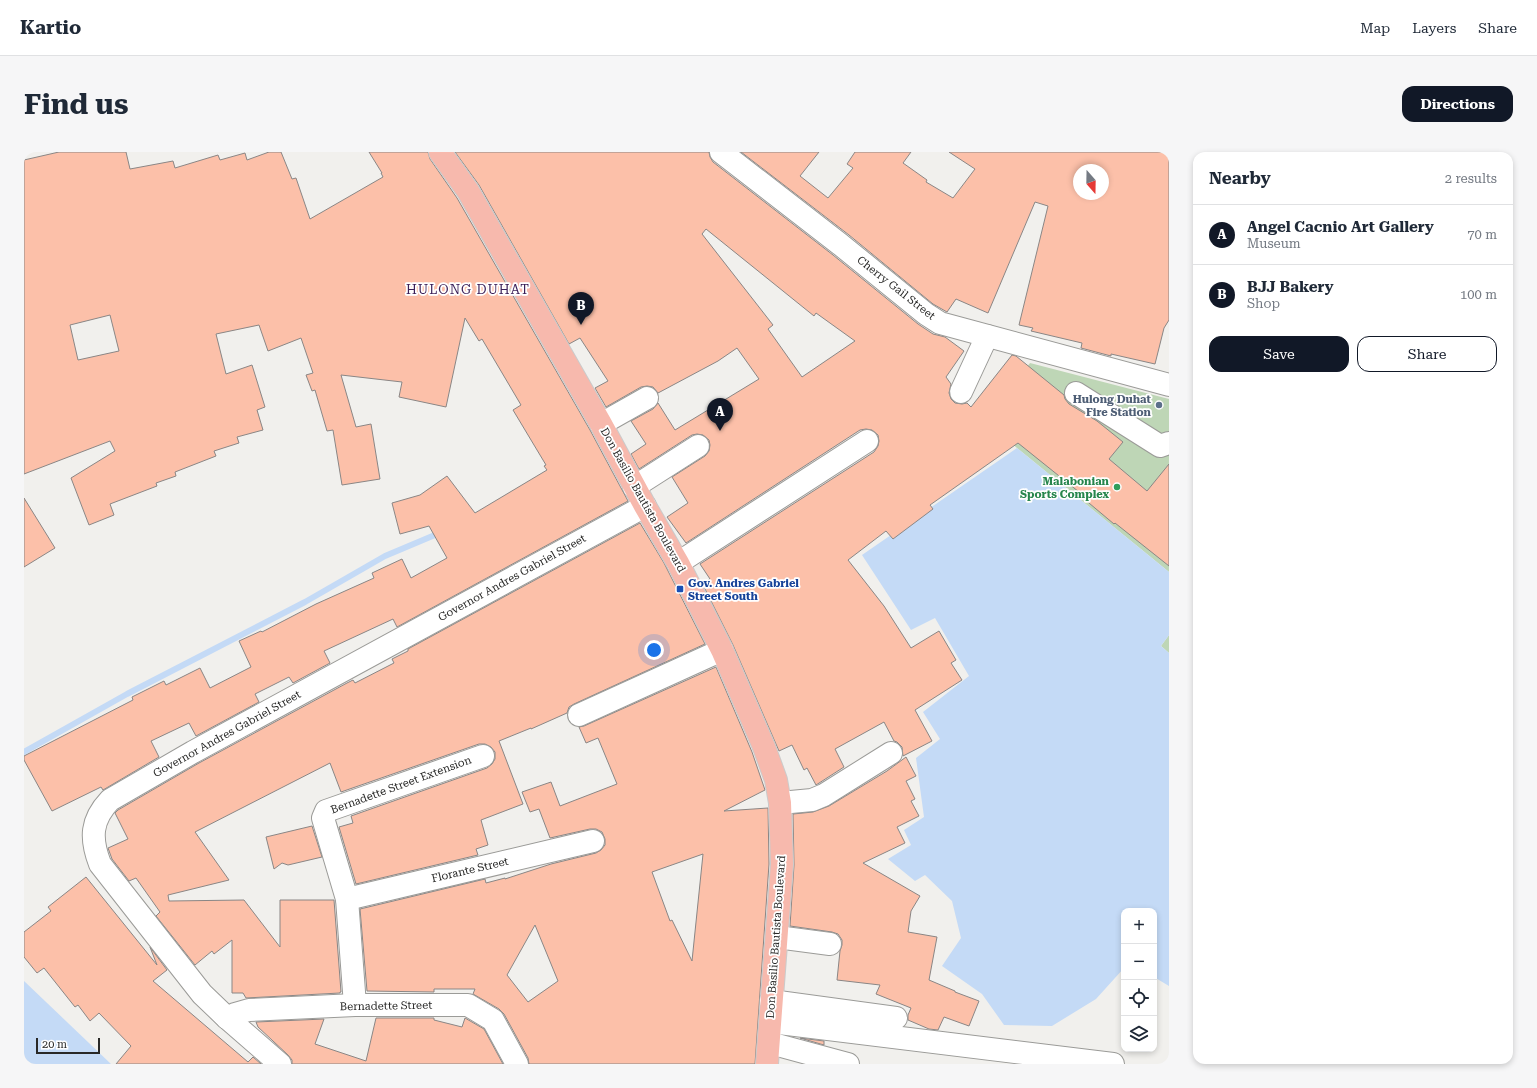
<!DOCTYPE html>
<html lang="en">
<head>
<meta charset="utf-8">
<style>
  body { margin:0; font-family:"Roboto Serif",serif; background:#f6f6f7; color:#1f2937 }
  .controls { position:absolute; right:12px; bottom:12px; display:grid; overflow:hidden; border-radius:8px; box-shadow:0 2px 6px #0003 }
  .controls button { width:36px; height:36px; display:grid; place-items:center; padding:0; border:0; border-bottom:1px solid #e0e1e3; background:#fff; color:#1f2937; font:20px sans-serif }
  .compass { position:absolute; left:1049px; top:12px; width:36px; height:36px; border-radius:50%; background:#fff; box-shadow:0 2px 6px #0003; rotate:160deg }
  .scale { position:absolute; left:12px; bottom:10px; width:64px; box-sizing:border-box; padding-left:4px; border:2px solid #282827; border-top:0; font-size:11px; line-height:14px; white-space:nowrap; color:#282827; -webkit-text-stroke:3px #fff; paint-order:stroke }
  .you { position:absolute; left:630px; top:498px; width:14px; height:14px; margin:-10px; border:3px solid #fff; border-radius:50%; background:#1a73e8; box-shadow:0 0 0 6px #1a73e833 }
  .badge { display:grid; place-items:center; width:26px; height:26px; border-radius:50%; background:#111827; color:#fff; font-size:13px; font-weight:700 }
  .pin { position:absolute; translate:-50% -33px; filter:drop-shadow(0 1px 2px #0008) }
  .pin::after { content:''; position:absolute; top:21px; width:14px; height:12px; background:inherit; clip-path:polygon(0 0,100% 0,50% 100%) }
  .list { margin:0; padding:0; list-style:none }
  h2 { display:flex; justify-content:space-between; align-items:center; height:52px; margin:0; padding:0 16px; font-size:17px }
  h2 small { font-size:13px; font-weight:400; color:#747a83 }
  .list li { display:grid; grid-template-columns:26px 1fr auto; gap:12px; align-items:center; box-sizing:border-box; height:60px; padding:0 16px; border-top:1px solid #e0e1e3 }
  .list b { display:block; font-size:15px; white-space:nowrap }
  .list p { margin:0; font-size:13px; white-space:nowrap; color:#747a83 }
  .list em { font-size:13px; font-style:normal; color:#747a83 }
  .actions { display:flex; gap:8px; padding:12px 16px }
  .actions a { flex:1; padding:9px 0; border:1px solid #111827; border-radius:12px; text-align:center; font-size:14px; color:#111827 }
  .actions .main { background:#111827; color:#fff }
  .icon { flex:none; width:22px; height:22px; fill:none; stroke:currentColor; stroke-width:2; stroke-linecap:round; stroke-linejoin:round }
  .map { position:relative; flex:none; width:1145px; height:912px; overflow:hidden; border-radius:12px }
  header { display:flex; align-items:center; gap:24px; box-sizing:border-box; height:56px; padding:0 20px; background:#fff; border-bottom:1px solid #e0e1e3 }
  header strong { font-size:19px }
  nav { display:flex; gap:22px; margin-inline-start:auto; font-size:14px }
  .intro { display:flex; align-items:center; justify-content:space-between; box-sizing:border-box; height:96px; padding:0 24px }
  h1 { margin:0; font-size:28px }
  .button { padding:10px 18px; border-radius:12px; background:#111827; color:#fff; font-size:14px; font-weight:700 }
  main { display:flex; gap:24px; padding:0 24px }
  aside { flex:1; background:#fff; border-radius:12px; box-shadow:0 2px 6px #0003 }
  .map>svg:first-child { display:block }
</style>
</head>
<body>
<header>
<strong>Kartio</strong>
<nav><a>Map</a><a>Layers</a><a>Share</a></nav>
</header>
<div class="intro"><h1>Find us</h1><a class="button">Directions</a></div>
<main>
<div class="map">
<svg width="1145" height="912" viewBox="0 0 1145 912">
  <rect width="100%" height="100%" fill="#f1f0ed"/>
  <!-- green -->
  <g fill="#bed6b6">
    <polygon points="1006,211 1145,247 1145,420 993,296 962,268"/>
    <polygon points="1145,483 1145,501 1137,494"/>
  </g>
  <!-- water -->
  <g fill="#c4daf6">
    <polygon points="993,296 1145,420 1145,483 1137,494 1145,501 1145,834 1130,825 1130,759 1100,759 1100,816 1072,847 1028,874 980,873 958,842 918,814 937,786 928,749 901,723 891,729 864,707 887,693 880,678 900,665 892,606 916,587 899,560 945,524 911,466 887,478 838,403"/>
    <polygon points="0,829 87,912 0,912"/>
  </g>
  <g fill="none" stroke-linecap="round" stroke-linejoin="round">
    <!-- stream -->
    <polyline stroke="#c4daf6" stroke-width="6" points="0,600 103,542 281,450 361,404 418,380"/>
  </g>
  <!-- building -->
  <g fill="#fcc0a9" stroke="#8a8685" fill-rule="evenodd">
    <path d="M 35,0 L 102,0 L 106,17 L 149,9 L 151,16 L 194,3 L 196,8 L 221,1 L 223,8 L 245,0 L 257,0 L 268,27 L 272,26 L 286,67 L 359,25 L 357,21 L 358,21 L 345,0 L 404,0 L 406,7 L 433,46 L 566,278 L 604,349 L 373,475 L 369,467 L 300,499 L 306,511 L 269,531 L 265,525 L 231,542 L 235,550 L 172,584 L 165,571 L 127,589 L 135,605 L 79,638 L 77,635 L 28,659 L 0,608 L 0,604 L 109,548 L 108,545 L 140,529 L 142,533 L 176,516 L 186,536 L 227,515 L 215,489 L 237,479 L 238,480 L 292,452 L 350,426 L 348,421 L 378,407 L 387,426 L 423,406 L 405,374 L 376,382 L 368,351 L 396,343 L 423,324 L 451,361 L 523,318 L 520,314 L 522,313 L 489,258 L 497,253 L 458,187 L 455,189 L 441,166 L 422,255 L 375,245 L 378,230 L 317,223 L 332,275 L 347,272 L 356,327 L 318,333 L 309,278 L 303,279 L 291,238 L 288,239 L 282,223 L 289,221 L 277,186 L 244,199 L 235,173 L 192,182 L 202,222 L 228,213 L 241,255 L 233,258 L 239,278 L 213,285 L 215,291 L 190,299 L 192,304 L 151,320 L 152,324 L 132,331 L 133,334 L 86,352 L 90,363 L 65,373 L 47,326 L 91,299 L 86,289 L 0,322 L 0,8 ZM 86,163 L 95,199 L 54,208 L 46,173 Z"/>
    <path d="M 431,0 L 685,0 L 686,5 L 689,10 L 809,103 L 894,172 L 909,182 L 921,185 L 940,199 L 922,225 L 927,232 L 925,241 L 927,247 L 931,251 L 938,252 L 943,251 L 947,255 L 988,203 L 992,204 L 1040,243 L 1041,247 L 1045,252 L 1073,269 L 1099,290 L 1085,307 L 1123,339 L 1145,312 L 1145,414 L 1091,371 L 1090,372 L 1059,346 L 1060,344 L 994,291 L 906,353 L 909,357 L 869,387 L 862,379 L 824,408 L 860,454 L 887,496 L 915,479 L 932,508 L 927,511 L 938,528 L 891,558 L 908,589 L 879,604 L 878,595 L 873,590 L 870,589 L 860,570 L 811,597 L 820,615 L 792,633 L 783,616 L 780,618 L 768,593 L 755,599 L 709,493 L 678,431 L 686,427 L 676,412 L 850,300 L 854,294 L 855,289 L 854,283 L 848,278 L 842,277 L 836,278 L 662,391 L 643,365 L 664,351 L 648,325 L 681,304 L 685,299 L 686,293 L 685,288 L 679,283 L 673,282 L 668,283 L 615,317 L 607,302 L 622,292 L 607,269 L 629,257 L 634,251 L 651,278 L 735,227 L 713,196 L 694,209 L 634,241 L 629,235 L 623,234 L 617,235 L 582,255 L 571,236 L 584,229 L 556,186 L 545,192 L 455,33 ZM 682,77 L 790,164 L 792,161 L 831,189 L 778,225 L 744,177 L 749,173 L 678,82 Z"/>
    <path d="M 717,0 L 795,0 L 776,24 L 804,46 L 829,16 L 823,12 L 831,0 L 887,0 L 879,11 L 903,28 L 902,30 L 929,46 L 951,17 L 925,0 L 1145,0 L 1145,168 L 1140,176 L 1131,212 L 1087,202 L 1087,204 L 1057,196 L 1058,191 L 1007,179 L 1009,176 L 995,173 L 1024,54 L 1011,50 L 964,161 L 932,147 L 923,160 L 909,152 L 825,83 ZM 1055,18 L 1079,18 L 1079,42 L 1055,42 Z"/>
    <polygon points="0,346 31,396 0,415"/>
    <polygon points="616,371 640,411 681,492 550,552 545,555 543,561 507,577 507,576 475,589 499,652 457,668 464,693 452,697 454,703 332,732 315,675 329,671 327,664 463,616 468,612 471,607 471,600 467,595 461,592 455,592 317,640 306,611 171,680 205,728 144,743 145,749 220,748 256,795 256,748 310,748 317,840 316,840 316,841 222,846 219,841 208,841 208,788 190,802 188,799 171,813 132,764 136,760 112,726 105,729 88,707 84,696 104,687 91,661 94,658 175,611 323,531 329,528 331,531 370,511 368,507 384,499 384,497"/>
    <path d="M 692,515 L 728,600 L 741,638 L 700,659 L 744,656 L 745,712 L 731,912 L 505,912 L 504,906 L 480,862 L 475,857 L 449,842 L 451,837 L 410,837 L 410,840 L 343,839 L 336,757 L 461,727 L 462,731 L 481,726 L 481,727 L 527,712 L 572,701 L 577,698 L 581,693 L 581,687 L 578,680 L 572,677 L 566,677 L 526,686 L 515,657 L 506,660 L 498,640 L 527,630 L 536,654 L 593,632 L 574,586 L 562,591 L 555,575 L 560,574 ZM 679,702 L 668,809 L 648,768 L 646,769 L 628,720 ZM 511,773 L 534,829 L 504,850 L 483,823 Z"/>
    <polygon points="882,605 892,624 882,629 891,647 887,649 895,664 873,675 881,691 839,711 896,744 887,759 884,780 913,785 905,828 931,839 931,840 955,849 945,874 920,865 914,878 905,877 884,868 884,863 887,856 852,842 856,833 813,828 816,799 818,793 818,788 814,782 808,780 766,774 770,713 769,662 789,660 805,654 863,619"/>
    <polygon points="288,674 298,705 264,713 258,711 250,717 242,685"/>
    <polygon points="62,725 133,813 126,795 143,818 129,829 224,910 229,905 237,912 92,912 107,894 75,861 66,869 54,853 51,855 20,816 13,821 0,805 0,780 27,759 24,755"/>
    <polygon points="352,866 410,866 410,868 438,875 441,866 460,877 479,912 268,912 268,908 264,903 234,875 232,870 300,867 291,892 342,909"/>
    <polygon points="776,886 800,889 800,893"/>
  </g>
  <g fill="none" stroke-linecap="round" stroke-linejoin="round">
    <defs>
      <g id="minor">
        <polyline points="697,0 817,93 902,162 916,171 1145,233"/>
        <polyline points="937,240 963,184"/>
        <polyline points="1052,241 1136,294 1145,291"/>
        <polyline points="577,272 623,246"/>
        <polyline points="610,335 674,294"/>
        <polyline points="654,411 843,289"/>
        <polyline points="555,563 698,498"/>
        <polyline points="756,651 788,648 800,643 867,601"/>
        <polyline points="323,747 569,689"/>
        <polyline points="753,785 806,792"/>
        <polyline points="747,849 872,866"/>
        <polyline points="331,853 323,747 299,666 302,659 459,604"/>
        <polyline points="203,866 211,862 225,858 331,853 444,853 469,868 493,912"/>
        <polyline points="747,870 1089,912"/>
        <polyline points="746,891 824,912"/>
        <path d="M 256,912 L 203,866 L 178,842 L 76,712 C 66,686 67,668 86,648 L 169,600 L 621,354"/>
      </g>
      <polyline id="major" points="416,0 444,39 577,272 621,354 654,411 698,498 740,595 752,628 756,651 758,712 743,912"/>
    </defs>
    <!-- minor casing -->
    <use href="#minor" stroke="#9b9b98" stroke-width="24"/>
    <!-- major casing -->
    <use href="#major" stroke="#cbcbcb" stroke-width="24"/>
    <!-- minor -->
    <use href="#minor" stroke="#fff" stroke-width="22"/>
    <!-- major -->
    <use href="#major" stroke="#f7b9ad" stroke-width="22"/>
  </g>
  <!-- markers -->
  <circle fill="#5c6f8a" stroke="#fff" stroke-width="1.5" cx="1135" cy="253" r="4"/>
  <circle fill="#2e9e5b" stroke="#fff" stroke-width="1.5" cx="1093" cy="335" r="4"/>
  <rect fill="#1a4fb4" stroke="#fff" stroke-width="1.5" x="652" y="433" width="8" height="8" rx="2"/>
  <g text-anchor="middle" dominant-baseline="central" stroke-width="3.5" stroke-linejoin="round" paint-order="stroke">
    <!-- street labels -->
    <g font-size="11" fill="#282827" stroke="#fff">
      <text transform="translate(872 136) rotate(38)">Cherry Gail Street</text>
      <text transform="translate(619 348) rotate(61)">Don Basilio Bautista Boulevard</text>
      <text transform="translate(488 426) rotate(-29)">Governor Andres Gabriel Street</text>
      <text transform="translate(203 582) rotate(-29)">Governor Andres Gabriel Street</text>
      <text transform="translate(377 633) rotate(-20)">Bernadette Street Extension</text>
      <text transform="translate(446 718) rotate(-13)">Florante Street</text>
      <text transform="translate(752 785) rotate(-86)">Don Basilio Bautista Boulevard</text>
      <text transform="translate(362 854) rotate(-1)">Bernadette Street</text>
    </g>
    <!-- service labels -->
    <g font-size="11" font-weight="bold" fill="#4e5e75" stroke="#fff" text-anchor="end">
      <text x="1127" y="247">Hulong Duhat<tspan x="1127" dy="13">Fire Station</tspan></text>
    </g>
    <!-- leisure labels -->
    <g font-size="11" font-weight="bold" fill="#27864d" stroke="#fff" text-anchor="end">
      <text x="1085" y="329">Malabonian<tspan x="1085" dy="13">Sports Complex</tspan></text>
    </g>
    <!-- transit labels -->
    <g font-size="11" font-weight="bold" fill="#164399" stroke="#fff" text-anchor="start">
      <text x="664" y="431">Gov. Andres Gabriel<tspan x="664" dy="13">Street South</tspan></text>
    </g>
    <!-- quarter labels -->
    <g font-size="13" letter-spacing="1" fill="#3b1f58" stroke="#fff">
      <text x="444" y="137">HULONG DUHAT</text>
    </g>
  </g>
</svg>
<div class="controls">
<button>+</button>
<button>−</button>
<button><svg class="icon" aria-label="locate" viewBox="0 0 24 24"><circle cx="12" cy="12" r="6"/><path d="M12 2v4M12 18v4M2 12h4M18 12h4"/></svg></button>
<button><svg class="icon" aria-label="layers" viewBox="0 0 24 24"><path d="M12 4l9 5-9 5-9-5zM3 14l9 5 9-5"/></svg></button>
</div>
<svg class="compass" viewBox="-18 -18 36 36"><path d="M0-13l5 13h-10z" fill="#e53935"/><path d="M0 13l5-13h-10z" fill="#747a83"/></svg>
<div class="scale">20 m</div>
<div class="you"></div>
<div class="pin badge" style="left:696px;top:279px">A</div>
<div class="pin badge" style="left:557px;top:173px">B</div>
</div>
<aside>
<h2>Nearby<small>2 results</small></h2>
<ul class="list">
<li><span class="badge">A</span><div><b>Angel Cacnio Art Gallery</b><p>Museum</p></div><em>70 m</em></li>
<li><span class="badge">B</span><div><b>BJJ Bakery</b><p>Shop</p></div><em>100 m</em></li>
</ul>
<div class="actions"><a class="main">Save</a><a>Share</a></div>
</aside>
</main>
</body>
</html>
